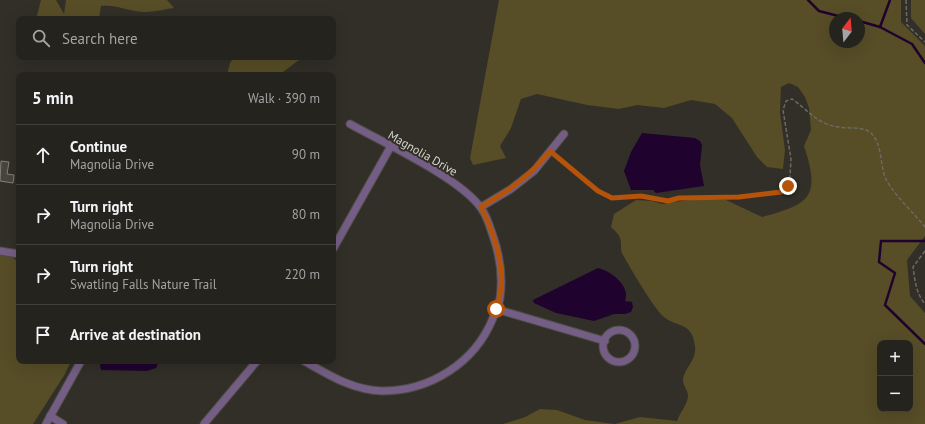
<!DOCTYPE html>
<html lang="en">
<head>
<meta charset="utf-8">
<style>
  body { margin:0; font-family:"PT Sans",sans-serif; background:#2d2b26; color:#f1f3f6 }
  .controls { position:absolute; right:12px; bottom:12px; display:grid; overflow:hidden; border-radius:8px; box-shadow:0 4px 16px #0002 }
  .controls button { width:36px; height:36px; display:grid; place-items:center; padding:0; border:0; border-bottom:1px solid #42403b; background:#25231d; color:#f1f3f6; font:20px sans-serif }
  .compass { position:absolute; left:829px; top:12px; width:36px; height:36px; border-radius:50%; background:#25231d; box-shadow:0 4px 16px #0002; rotate:16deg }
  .stop { position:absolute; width:12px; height:12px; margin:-9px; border:3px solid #b45309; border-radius:50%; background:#fff }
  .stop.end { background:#b45309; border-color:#fff; box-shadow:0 1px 4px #0008 }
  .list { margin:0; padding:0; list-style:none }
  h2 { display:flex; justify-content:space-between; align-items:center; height:52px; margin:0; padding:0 16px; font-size:17px }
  h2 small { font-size:13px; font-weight:400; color:#a3a4a4 }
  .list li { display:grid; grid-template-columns:26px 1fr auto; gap:12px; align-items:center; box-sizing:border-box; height:60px; padding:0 16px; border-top:1px solid #42403b }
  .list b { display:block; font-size:15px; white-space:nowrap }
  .list p { margin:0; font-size:13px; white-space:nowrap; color:#a3a4a4 }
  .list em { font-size:13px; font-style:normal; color:#a3a4a4 }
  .icon { flex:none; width:22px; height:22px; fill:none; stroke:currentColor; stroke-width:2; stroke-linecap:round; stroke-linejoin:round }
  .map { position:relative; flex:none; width:925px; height:424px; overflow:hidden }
  .search { position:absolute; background:#25231d; box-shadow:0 4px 16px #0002; left:16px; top:16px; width:320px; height:44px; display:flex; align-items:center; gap:10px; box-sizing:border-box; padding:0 14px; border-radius:8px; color:#a3a4a4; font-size:15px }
  .panel { position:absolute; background:#25231d; box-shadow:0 4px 16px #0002; left:16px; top:72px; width:320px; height:292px; border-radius:8px }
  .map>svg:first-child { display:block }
</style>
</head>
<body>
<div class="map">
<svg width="925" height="424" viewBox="0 0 925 424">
  <rect width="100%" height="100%" fill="#312f27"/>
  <!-- green -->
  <g fill="#574d27" fill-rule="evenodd">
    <path d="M 41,0 L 56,0 L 64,14 L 66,0 L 167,0 L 174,8 C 165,9 155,12 145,12 C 130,12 116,4 101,6 L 99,19 L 36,19 Z"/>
    <path d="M 499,0 L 901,0 L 901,22 L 925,46 L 925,236 L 907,260 L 910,296 L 925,313 L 925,424 L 615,424 L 640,417 L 677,421 C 680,412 687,406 688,396 C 688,390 682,385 683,379 C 685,367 697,360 695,346 C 692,321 677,328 664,317 C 654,309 629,266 622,253 C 620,249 622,243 620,238 C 619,234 614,230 611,227 L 614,214 L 636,200 L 652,201 L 662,204 L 695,199 L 726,200 L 762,217 C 810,204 821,197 804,146 L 811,130 L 809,108 L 805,97 L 798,87 L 789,83 L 781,87 L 780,113 L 785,150 L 783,169 L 767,167 L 757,157 L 732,118 L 715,104 L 691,100 L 664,108 L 637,105 L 619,109 L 587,105 L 537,94 L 521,99 L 511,128 L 500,146 L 506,158 L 473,165 L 470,158 ZM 835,18 L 859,18 L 859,42 L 835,42 ZM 880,343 L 910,343 L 910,409 L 880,409 Z"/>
    <polygon points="911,0 925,0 925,34 911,18"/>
    <polygon points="234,57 303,57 279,75 227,75 230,63"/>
    <polygon points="0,254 10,255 19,263 19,361 71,361 65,374 33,424 0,424"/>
    <polygon points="540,409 557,410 585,420 614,424 503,424 525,417"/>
  </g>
  <!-- water -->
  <g fill="#1f032e">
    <polygon points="642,133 695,138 700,141 702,145 700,165 704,186 656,193 653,190 631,190 624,171 631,152"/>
    <path d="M 598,268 C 611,271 631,286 625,301 L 632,302 L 633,307 L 631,312 L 625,314 L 614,314 L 594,321 L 556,313 L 534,303 L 533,300 Z"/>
    <polygon points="102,361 159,361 156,368 147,371 101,370 100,365"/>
  </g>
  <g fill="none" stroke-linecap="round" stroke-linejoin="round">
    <!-- stream -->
    <g stroke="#1f032e" stroke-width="2.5">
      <polyline points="808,0 819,11 846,18"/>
      <polyline points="859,21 880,27 912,44 925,63"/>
      <polyline points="880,27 890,0"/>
      <polyline points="925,241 881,241 879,262 895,273 885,305 925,344"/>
    </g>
  </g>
  <!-- building -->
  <polygon fill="#47453c" stroke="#848278" points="1,161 9,162 7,174 14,175 13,183 0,181"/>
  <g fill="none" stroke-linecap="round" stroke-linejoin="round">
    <defs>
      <g id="minor">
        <polyline points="481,207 511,189 534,171 564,134"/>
        <polyline points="333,249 391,146"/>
        <polyline points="0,251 19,254"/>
        <polyline points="496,309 605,341"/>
        <circle cx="619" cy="346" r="16"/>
        <path d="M 304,361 C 329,375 352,390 382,391 C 430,391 475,363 493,318 C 495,311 499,305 500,298 C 503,277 500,256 493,236 C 490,227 487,216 481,208 C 460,178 384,143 350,124"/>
        <polyline points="50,416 63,424"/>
        <polyline points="46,424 81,361"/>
        <polyline points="204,424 257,361"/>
      </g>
    </defs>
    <!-- minor casing -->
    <use href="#minor" stroke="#4e4d45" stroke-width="9"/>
    <!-- path -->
    <g stroke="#6b6962" stroke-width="1.5" stroke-dasharray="4 2" stroke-linecap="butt">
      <polyline points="906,0 907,25 925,42"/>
      <path d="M 555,155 L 598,191 L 612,198 L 641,196 L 668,201 L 679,198 L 739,197 L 781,192 L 788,186 L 790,176 L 791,159 L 783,110 L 786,101 L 792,99 C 808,110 818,125 839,127 C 849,129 863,126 871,133 C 882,144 880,163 885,177 C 891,192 914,213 925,227"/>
      <path d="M 925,251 L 913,267 C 915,281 916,293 925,304"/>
    </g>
    <!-- minor -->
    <use href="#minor" stroke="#755e85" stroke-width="7"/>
  </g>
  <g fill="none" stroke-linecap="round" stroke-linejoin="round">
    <!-- route -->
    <path stroke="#b45309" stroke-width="5" d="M 496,309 C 509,276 496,237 481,207 C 511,189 528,178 550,151 L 598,191 L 612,198 L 641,196 L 668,201 L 679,198 L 739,197 L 781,192 L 788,186"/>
  </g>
  <g text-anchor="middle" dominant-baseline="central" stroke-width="4" stroke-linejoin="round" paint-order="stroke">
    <!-- street labels -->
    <g font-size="12" fill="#d4d3ce" stroke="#312f27">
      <text transform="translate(423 153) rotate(30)">Magnolia Drive</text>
    </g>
  </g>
</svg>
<div class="controls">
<button>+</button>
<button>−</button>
</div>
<svg class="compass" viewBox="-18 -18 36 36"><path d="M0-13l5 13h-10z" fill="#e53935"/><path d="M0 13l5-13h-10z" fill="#a3a4a4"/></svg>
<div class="stop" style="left:496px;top:309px"></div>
<div class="stop end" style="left:788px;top:186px"></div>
<div class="search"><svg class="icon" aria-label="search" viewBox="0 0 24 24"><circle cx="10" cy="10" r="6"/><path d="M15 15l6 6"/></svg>Search here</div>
<section class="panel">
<h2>5 min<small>Walk · 390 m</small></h2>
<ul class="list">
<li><svg class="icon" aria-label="ahead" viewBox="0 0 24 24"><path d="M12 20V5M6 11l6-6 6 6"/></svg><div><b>Continue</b><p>Magnolia Drive</p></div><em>90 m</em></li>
<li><svg class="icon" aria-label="right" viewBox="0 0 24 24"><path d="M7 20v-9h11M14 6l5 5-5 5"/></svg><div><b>Turn right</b><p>Magnolia Drive</p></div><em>80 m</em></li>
<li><svg class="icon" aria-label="right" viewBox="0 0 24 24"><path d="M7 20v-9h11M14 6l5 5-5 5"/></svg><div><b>Turn right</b><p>Swatling Falls Nature Trail</p></div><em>220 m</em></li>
<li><svg class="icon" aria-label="arrive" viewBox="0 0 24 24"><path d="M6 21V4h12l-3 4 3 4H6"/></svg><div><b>Arrive at destination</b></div></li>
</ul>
</section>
</div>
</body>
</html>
